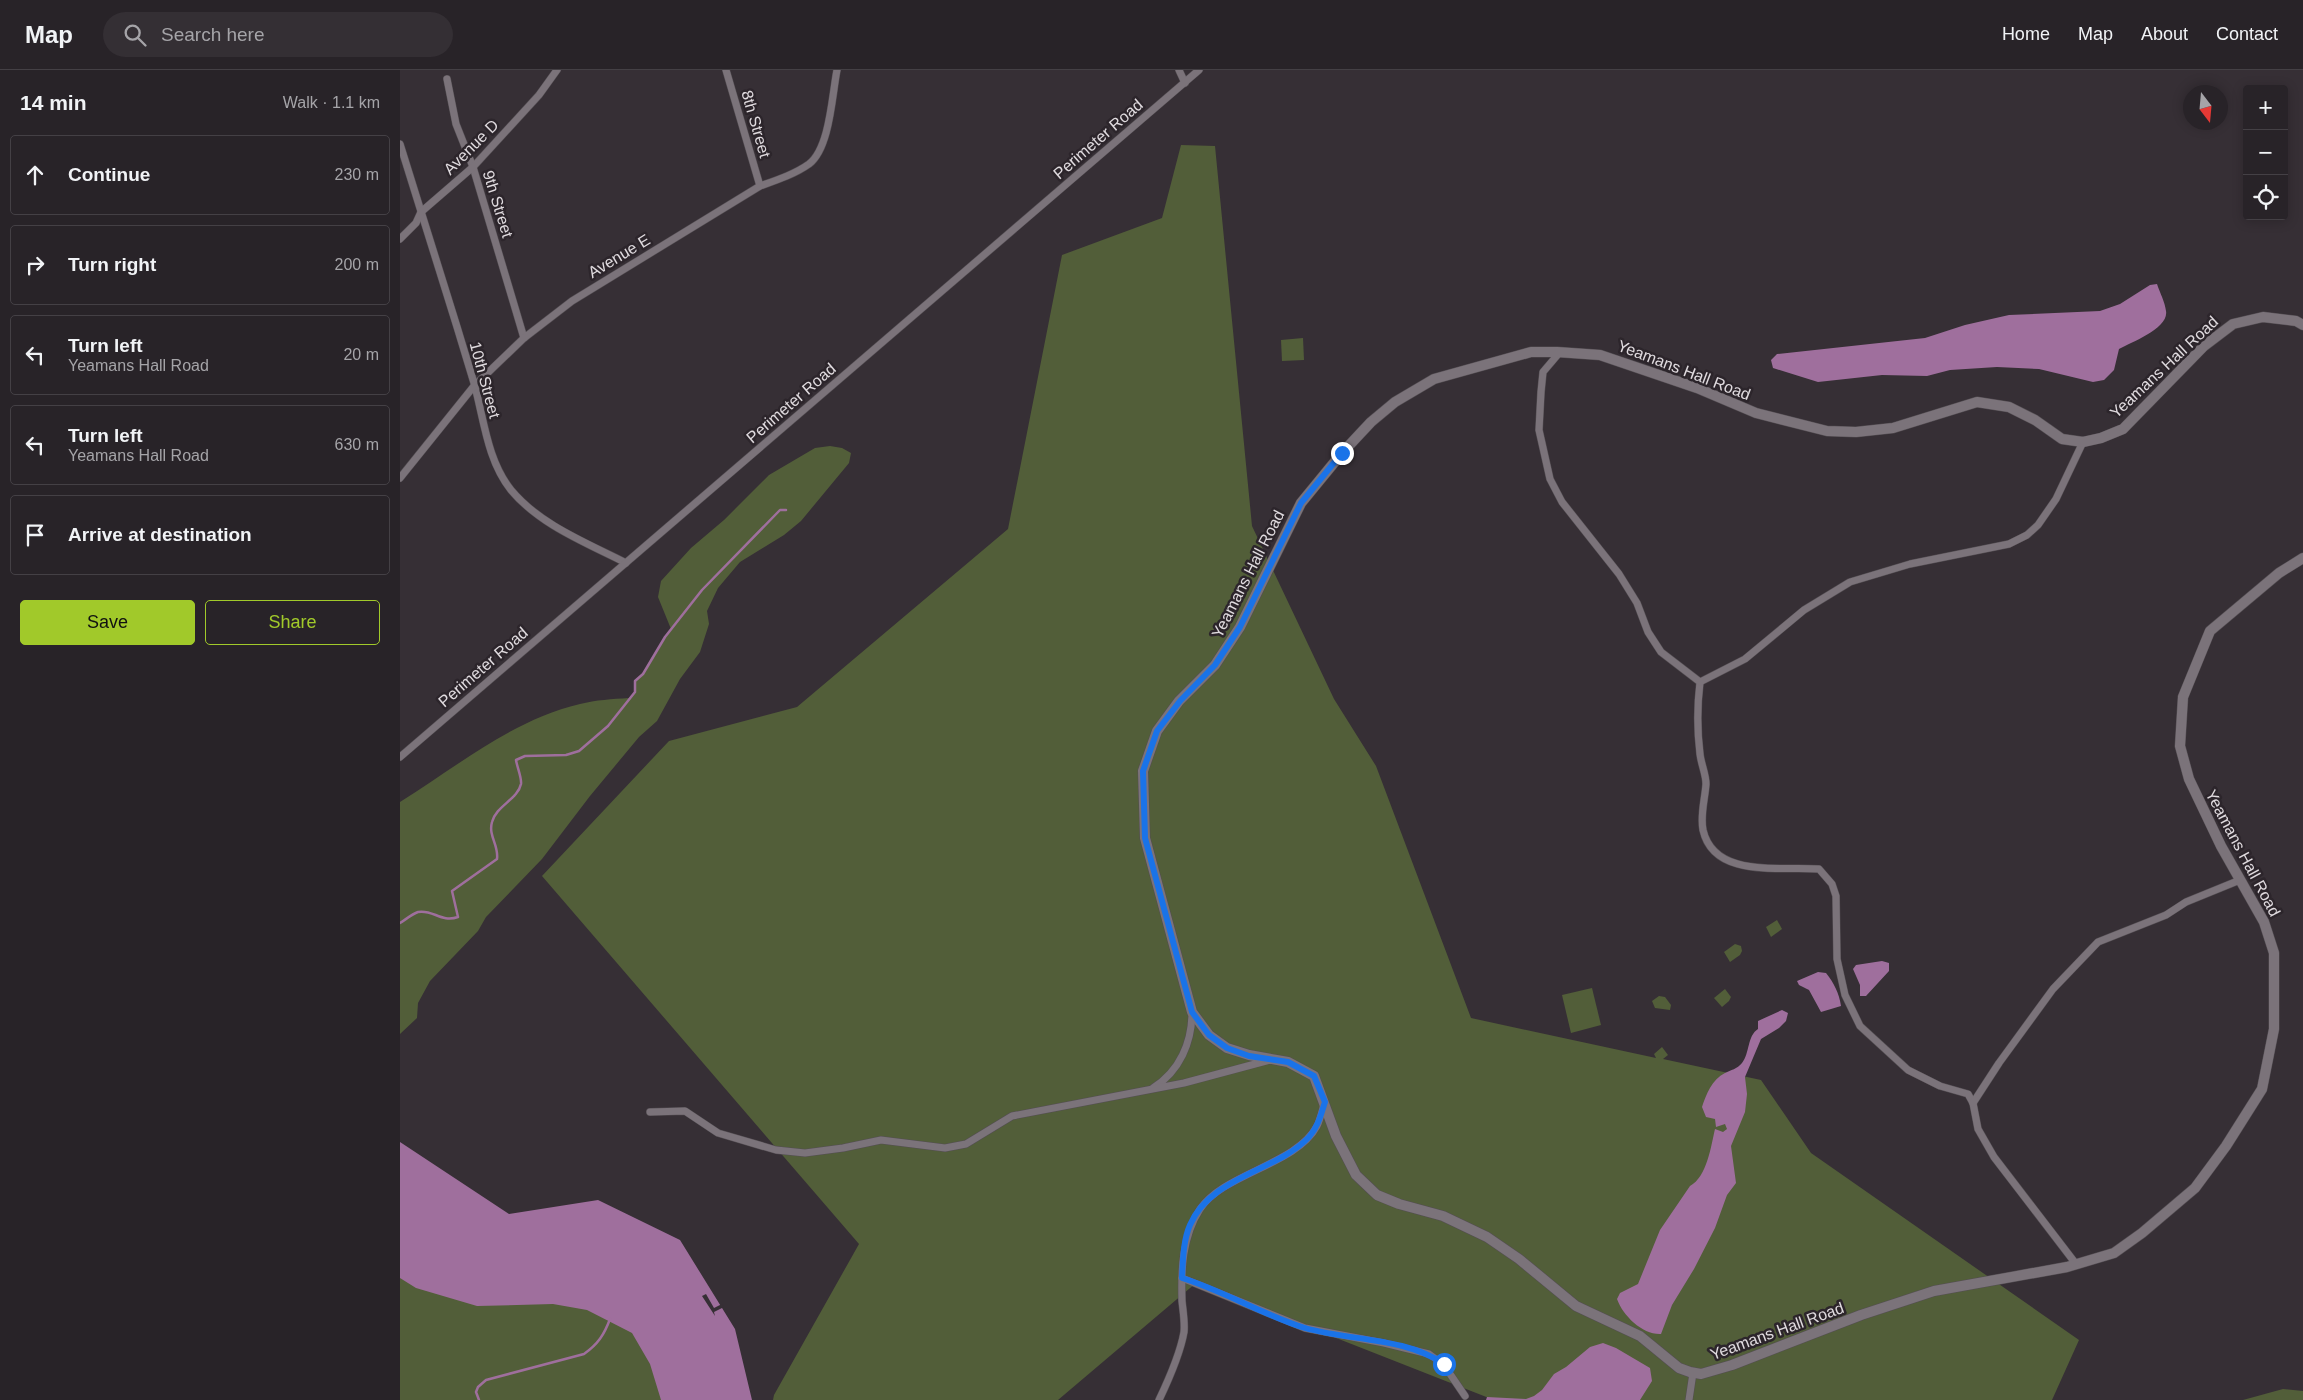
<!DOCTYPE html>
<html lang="en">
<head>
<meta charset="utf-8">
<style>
  body { margin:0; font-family:Arial,sans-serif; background:#342f34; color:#f1f3f6 }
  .controls { position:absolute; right:15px; top:15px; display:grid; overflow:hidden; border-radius:5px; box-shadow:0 2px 12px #0003 }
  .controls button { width:45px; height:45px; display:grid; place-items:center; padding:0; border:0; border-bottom:1px solid #444045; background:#282328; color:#f1f3f6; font:25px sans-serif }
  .compass { position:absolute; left:1783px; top:15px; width:45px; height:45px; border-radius:50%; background:#282328; box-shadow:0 2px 12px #0003; rotate:164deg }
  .stop { position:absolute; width:15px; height:15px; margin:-11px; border:4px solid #1a73e8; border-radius:50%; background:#fff }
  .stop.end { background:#1a73e8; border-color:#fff; box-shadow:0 1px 5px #0008 }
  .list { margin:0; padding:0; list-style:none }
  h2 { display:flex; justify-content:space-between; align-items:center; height:65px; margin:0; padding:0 20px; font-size:21px }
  h2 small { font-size:16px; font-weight:400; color:#a5a4a8 }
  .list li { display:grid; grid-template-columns:32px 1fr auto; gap:15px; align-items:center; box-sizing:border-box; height:80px; margin:0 10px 10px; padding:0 10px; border:1px solid #444045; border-radius:5px }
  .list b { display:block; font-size:19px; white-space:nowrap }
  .list p { margin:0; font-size:16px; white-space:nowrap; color:#a5a4a8 }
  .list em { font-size:16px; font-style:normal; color:#a5a4a8 }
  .actions { display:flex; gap:10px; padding:15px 20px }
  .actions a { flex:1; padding:11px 0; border:1px solid #a1c92a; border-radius:5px; text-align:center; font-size:18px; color:#a1c92a }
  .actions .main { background:#a1c92a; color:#111 }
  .icon { flex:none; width:28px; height:28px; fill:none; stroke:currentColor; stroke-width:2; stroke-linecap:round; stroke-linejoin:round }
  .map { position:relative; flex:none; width:1903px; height:1330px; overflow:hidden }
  header { display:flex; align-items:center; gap:30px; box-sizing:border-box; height:70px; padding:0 25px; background:#282328; border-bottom:1px solid #444045 }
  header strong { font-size:24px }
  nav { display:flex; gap:28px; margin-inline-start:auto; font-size:18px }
  .search { width:350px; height:45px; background:#342f34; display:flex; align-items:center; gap:12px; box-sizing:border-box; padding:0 18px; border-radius:28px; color:#a5a4a8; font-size:19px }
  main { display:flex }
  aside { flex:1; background:#282328 }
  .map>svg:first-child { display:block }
</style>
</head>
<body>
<header>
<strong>Map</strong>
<div class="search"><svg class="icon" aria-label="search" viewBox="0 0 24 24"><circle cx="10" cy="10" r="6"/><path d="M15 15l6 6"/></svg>Search here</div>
<nav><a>Home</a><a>Map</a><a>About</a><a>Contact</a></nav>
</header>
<main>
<aside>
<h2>14 min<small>Walk · 1.1 km</small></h2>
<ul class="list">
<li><svg class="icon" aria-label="ahead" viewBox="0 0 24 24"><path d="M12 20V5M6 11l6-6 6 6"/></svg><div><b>Continue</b></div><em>230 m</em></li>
<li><svg class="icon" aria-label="right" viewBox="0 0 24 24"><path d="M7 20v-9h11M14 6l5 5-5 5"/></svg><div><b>Turn right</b></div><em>200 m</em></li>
<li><svg class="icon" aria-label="left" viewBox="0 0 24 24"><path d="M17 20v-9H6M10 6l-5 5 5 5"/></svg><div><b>Turn left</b><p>Yeamans Hall Road</p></div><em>20 m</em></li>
<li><svg class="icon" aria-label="left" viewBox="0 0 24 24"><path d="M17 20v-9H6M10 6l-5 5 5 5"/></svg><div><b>Turn left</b><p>Yeamans Hall Road</p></div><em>630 m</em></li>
<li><svg class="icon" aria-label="arrive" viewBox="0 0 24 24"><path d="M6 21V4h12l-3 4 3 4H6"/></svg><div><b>Arrive at destination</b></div></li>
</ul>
<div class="actions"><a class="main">Save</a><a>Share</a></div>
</aside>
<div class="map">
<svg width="1903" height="1330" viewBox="0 0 1903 1330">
  <rect width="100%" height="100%" fill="#362f35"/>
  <!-- green -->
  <g fill="#525e39">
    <polygon points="781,75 815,76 852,456 934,629 976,696 1071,948 1256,988 1254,984 1262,977 1268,985 1263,989 1361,1010 1411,1083 1679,1270 1652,1330 1094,1330 796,1213 658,1330 373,1330 374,1325 459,1174 142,806 269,671 397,637 608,459 662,185 762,148"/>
    <polygon points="903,268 904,290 882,291 881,270"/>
    <path d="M 430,376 L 442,378 L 451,383 L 449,393 L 401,451 L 384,465 L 340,492 L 318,518 L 307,541 L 309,554 L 300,582 L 280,609 L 257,651 L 239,667 L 190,726 L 142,789 L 86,847 L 78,861 L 30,911 L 18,933 L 17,948 L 0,964 L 0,732 C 58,696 112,650 180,634 C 196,630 212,629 229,628 L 235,622 L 235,611 L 243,604 L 271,559 L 258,527 L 261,511 L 291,478 L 324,450 L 369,405 L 415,378 Z"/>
    <polygon points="1377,850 1382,859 1371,867 1366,857"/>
    <polygon points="1335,874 1341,876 1342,881 1340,885 1330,892 1324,882"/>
    <polygon points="1192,918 1201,955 1171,963 1162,925"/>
    <polygon points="1325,919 1331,927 1329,931 1322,937 1314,928"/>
    <polygon points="1259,926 1265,927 1271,935 1270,940 1255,938 1252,931"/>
    <polygon points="0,1177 199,1214 281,1330 0,1330"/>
    <polygon points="1883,1319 1903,1321 1903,1330 1843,1330"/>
  </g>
  <!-- water -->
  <g fill="#9f6f9d">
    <path d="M 1757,214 C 1760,223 1765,232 1766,241 C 1769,258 1732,272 1719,279 L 1714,300 L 1704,310 L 1693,312 L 1639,299 L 1597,297 L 1550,300 L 1527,306 L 1482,305 L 1418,312 L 1373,298 L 1371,290 L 1377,284 L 1525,268 L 1565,255 L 1609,245 L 1700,241 L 1720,234 L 1750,215 Z"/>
    <polygon points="1482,891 1489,893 1489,901 1466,926 1460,926 1460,915 1453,899 1456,895"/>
    <path d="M 1418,902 L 1426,903 C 1434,913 1439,923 1441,936 L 1421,942 L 1409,920 L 1399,915 L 1397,911 Z"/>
    <path d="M 1382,940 L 1388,943 L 1386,951 L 1379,958 L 1361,969 L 1345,1007 L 1347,1024 L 1345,1042 L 1331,1076 L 1336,1113 L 1327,1125 L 1315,1158 L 1294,1199 L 1272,1235 L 1261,1264 C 1243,1265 1223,1246 1217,1229 L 1220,1223 L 1238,1214 L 1260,1160 L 1290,1116 C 1307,1107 1311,1076 1315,1059 L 1323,1062 L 1327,1059 L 1325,1054 L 1316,1057 L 1315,1049 L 1306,1047 L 1302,1037 C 1306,1025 1312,1009 1325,1003 C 1331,1000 1337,999 1342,993 C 1350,983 1347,966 1358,959 L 1358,951 Z"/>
    <polygon points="0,1072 109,1144 198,1130 280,1170 335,1259 352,1330 261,1330 250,1294 232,1263 187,1240 153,1234 77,1236 16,1218 0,1208"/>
    <polygon points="1203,1273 1216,1278 1250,1298 1252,1311 1240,1330 1086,1330 1087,1327 1126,1329 1134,1326 1142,1320 1154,1304 1166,1297 1190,1277"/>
  </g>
  <!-- pier -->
  <polygon fill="#362f35" points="306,1224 314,1238 322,1234 324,1237 314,1242 315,1246 302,1226"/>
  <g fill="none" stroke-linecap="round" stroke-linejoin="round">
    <!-- stream -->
    <g stroke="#9f6f9d" stroke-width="2.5">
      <path d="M 0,853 C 5,850 12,844 18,842 C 33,839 41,853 58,847 L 52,821 L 97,789 C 99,775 88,766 92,752 C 96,736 118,729 121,714 C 122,708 117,697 116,690 L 125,686 L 166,685 L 179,681 L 208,656 L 235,622 L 235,611 L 243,604 L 265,567 L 302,520 L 380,440 L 386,440"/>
      <path d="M 79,1330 L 76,1322 L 78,1317 L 86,1310 L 184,1284 C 198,1274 204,1265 210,1249"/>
    </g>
    <defs>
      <g id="street">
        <polyline points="326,0 360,116"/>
        <polyline points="779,0 785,13"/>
        <polyline points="47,9 56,54 73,97 124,268"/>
        <path d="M 0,74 C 25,153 50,233 74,313 C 84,349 87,390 111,420 C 140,455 187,473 226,493"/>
        <polyline points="0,169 16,153 21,142 73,97 139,25 157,0"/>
        <path d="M 1160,282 L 1143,302 L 1141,322 L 1139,360 L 1150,409 L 1162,432 L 1219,504 L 1237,533 L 1248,562 L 1261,582 L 1300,612 C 1297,637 1297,660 1300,684 C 1301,694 1306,704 1306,714 C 1305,729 1300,745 1303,760 C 1314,809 1381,796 1419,799 L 1432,814 L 1436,826 L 1437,889 L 1445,925 L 1460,956 L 1508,1000 L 1540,1016 L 1568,1024 L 1573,1033 L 1578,1059 L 1594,1087 L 1676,1194"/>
        <path d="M 0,408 L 74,316 L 124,268 L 172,231 L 360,116 C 377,110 395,104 409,94 C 430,78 432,25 437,0"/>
        <polyline points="1300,612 1345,589 1404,540 1450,512 1510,494 1609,474 1627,465 1638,455 1656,429 1683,372"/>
        <polyline points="0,687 799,0"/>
        <path d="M 753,1018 C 780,1001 792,972 792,942"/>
        <polyline points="1573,1033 1599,993 1653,919 1698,872 1766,845 1786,832 1840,810"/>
        <polyline points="250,1042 285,1041 318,1063 376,1080 405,1083 443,1078 481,1070 545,1078 566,1074 612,1046 784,1013 870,990"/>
        <polyline points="782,1208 905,1258 984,1273 1029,1284 1044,1295 1065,1326"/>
        <path d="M 759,1330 C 769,1309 780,1285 784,1262 C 785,1252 783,1241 782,1231 C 781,1200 782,1167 800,1139 C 824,1103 896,1095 917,1056 C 920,1050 922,1041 924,1034"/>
        <polyline points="1289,1330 1293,1303"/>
      </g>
      <polyline id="secondary" points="1903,255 1896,251 1863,247 1833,254 1804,276 1723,359 1701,368 1683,372 1662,369 1635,350 1609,337 1577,332 1493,358 1456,362 1427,361 1356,343 1297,318 1200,285 1157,282 1131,282 1034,309 995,332 971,352 942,383 901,433 840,557 815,595 779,631 757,661 743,701 745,768 792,942 809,965 827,978 849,985 888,992 914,1006 936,1066 956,1105 977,1125 999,1134 1043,1146 1087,1167 1119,1189 1176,1236 1240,1266 1279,1298 1290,1302 1301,1304 1332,1295 1461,1245 1534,1221 1667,1197 1714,1183 1742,1163 1795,1118 1826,1076 1862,1019 1874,959 1874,883 1864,852 1821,776 1789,709 1780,676 1783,627 1810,561 1879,503 1903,488"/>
    </defs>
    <!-- street casing -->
    <use href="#street" stroke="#544e53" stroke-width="8"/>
    <!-- secondary casing -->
    <use href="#secondary" stroke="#544e53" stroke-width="11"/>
    <!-- street -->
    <use href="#street" stroke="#7b737a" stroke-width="7"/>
    <!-- secondary -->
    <use href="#secondary" stroke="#7b737a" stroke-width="10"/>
  </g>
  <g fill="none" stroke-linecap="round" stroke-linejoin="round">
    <!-- route -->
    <path stroke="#1a73e8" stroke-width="6" d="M 942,383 L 901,433 L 840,557 L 815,595 L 780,631 L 757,661 L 743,701 L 745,768 L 792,942 L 809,965 L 827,978 L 849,986 L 888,992 L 914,1006 L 925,1032 C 921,1044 918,1057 909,1067 C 876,1102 811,1106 790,1155 C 783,1171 783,1190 782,1208 C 824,1221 863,1245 905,1258 C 950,1271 1004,1267 1044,1294"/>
  </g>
  <g text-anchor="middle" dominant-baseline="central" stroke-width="5" stroke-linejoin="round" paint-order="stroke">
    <!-- street labels -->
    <g font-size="16" fill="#e0dbdf" stroke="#2c252b">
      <text transform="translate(356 54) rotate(74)">8th Street</text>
      <text transform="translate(698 69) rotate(-41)">Perimeter Road</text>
      <text transform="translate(71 77) rotate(-45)">Avenue D</text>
      <text transform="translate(98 134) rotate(73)">9th Street</text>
      <text transform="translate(219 186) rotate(-31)">Avenue E</text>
      <text transform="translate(1764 297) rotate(-43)">Yeamans Hall Road</text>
      <text transform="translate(1284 300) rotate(21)">Yeamans Hall Road</text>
      <text transform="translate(85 310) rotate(75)">10th Street</text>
      <text transform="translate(391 333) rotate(-41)">Perimeter Road</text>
      <text transform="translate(848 504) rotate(-63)">Yeamans Hall Road</text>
      <text transform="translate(83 597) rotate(-41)">Perimeter Road</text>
      <text transform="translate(1843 783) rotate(62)">Yeamans Hall Road</text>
      <text transform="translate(1377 1261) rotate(-20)">Yeamans Hall Road</text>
    </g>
  </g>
</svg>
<div class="controls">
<button>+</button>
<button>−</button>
<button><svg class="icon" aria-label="locate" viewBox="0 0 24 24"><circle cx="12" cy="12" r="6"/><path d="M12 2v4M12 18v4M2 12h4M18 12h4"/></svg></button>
</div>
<svg class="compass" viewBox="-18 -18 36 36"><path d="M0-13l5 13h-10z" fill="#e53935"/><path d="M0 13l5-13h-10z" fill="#a5a4a8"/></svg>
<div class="stop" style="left:1044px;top:1294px"></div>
<div class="stop end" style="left:942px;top:383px"></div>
</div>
</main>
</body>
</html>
